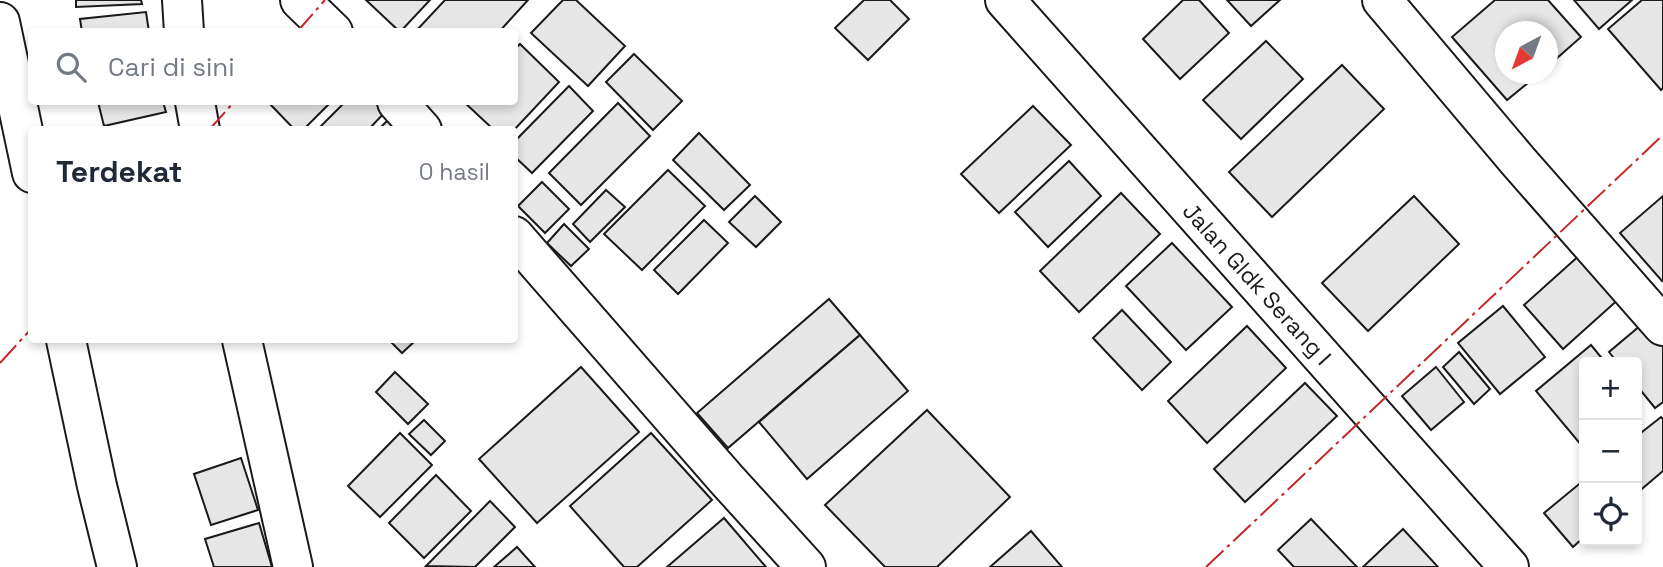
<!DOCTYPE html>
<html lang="id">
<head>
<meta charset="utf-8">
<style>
  body { margin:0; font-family:"Space Grotesk",sans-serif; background:#f6f6f7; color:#1f2937 }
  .controls { position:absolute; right:21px; bottom:21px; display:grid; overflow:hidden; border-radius:7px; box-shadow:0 4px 10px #0003 }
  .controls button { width:63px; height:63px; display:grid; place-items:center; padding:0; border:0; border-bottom:2px solid #e0e1e3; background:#fff; color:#1f2937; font:35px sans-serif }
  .compass { position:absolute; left:1495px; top:21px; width:63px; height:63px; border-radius:50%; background:#fff; box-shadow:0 4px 10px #0003; rotate:221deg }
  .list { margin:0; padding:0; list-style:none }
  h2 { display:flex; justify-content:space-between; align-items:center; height:91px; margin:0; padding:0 28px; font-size:30px }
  h2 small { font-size:23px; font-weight:400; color:#747a83 }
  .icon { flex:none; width:38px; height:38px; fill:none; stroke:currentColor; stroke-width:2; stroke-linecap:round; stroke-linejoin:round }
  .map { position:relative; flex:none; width:1663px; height:567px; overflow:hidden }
  .search { position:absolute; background:#fff; box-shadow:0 4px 10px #0003; left:28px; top:28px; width:490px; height:77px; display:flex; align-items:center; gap:18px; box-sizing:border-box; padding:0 24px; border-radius:7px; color:#747a83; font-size:26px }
  .panel { position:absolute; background:#fff; box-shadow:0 4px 10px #0003; left:28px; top:126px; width:490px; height:217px; border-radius:7px }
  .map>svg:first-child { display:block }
</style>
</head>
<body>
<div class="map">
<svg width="1663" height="567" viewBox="0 0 1663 567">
  <rect width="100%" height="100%" fill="#fff"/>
  <!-- building -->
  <g fill="#e6e6e6" stroke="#1a1a1a" stroke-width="2">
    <polygon points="76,0 141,0 142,4 76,7"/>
    <polygon points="366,0 430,0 400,32"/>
    <polygon points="445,0 528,0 499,32 415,32"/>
    <polygon points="563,0 576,0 625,46 588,86 531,33"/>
    <polygon points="864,0 890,0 909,19 868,60 835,28"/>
    <polygon points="1183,0 1199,0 1229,33 1180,79 1143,39"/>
    <polygon points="1227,0 1280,0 1251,26"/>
    <polygon points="1495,0 1548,0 1581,37 1548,66 1548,32 1506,32 1506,74 1539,74 1507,100 1452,37"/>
    <polygon points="1574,0 1632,0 1599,29"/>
    <polygon points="1642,0 1663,0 1663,88 1661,90 1608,29"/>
    <polygon points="146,12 149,32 82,32 80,19"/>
    <polygon points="1266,41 1303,79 1241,139 1203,100"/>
    <polygon points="520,44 559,82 514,130 494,130 464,102 514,102 514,50"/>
    <polygon points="634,54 682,101 653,130 606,82"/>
    <polygon points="1342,65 1384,109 1272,217 1229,172"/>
    <polygon points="569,86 593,111 532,173 514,156 514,142"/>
    <polygon points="98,102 163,102 166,112 104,126"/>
    <polygon points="268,102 331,102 303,130 295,130"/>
    <polygon points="345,102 380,102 388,109 368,130 317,130"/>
    <polygon points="618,103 650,136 581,205 549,173"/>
    <polygon points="1033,106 1071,145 999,213 961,174"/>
    <polygon points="390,118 401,130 378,130"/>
    <polygon points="699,133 750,185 724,210 673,160"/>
    <polygon points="1069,161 1101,196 1048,247 1015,212"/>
    <polygon points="668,170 705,206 642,270 604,234"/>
    <polygon points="542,182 569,209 545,233 518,206"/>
    <polygon points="606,190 625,207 590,242 573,224"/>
    <polygon points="1121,193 1160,234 1079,312 1040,271"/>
    <polygon points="755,196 781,222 756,247 729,222"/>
    <polygon points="1414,196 1459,244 1368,331 1322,283"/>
    <polygon points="1663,196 1663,280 1662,281 1620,233"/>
    <polygon points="704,220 728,243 678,294 654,270"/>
    <polygon points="564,224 589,249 571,266 547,243"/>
    <polygon points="1172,243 1232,307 1186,350 1126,286"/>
    <polygon points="1582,253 1621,297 1563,349 1524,305"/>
    <polygon points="829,299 860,335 728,448 697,413"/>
    <polygon points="1503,306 1545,357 1500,394 1458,343"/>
    <polygon points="1122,310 1171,362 1142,390 1093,338"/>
    <polygon points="1647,320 1663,341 1663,402 1655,408 1637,386 1637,362 1617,362 1609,352"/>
    <polygon points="1247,326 1286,368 1207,443 1168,401"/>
    <polygon points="860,335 908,391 807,479 759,422"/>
    <polygon points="389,340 416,340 402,353"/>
    <polygon points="1591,345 1605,362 1584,362 1584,444 1582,446 1536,391"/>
    <polygon points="1459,352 1490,389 1474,404 1443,367"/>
    <polygon points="581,367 639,432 537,523 479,459"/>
    <polygon points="1436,367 1464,402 1431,430 1402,396"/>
    <polygon points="395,372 428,404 408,424 376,392"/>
    <polygon points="1305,383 1337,416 1245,502 1214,469"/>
    <polygon points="927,410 1010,497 937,567 885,567 825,505"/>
    <polygon points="1661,417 1663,419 1663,471 1637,493 1637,436"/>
    <polygon points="424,420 445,441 431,455 409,434"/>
    <polygon points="400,433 432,465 380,517 348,486"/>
    <polygon points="651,433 712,500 637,567 624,567 570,506"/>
    <polygon points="241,458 258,510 211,525 194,474"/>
    <polygon points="436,475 471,511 424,558 389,523"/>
    <polygon points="1584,480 1584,537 1573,547 1544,513"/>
    <polygon points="490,501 515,527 475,567 426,566"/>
    <polygon points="724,518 766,567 667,567"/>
    <polygon points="1311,519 1357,567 1294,567 1278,550"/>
    <polygon points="259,523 272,567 214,567 205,539"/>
    <polygon points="1403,529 1438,567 1363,567"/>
    <polygon points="1031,531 1062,567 990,567"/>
    <polygon points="517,547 535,567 494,567"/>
  </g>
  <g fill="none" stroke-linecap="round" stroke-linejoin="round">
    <defs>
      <g id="pedestrian">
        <polyline points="0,22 32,173"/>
        <polyline points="66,340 97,486 117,567"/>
      </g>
      <g id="minor">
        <polyline points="300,0 333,32"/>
        <polyline points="1005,0 1509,567"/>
        <polyline points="1382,0 1518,161 1663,326"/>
        <polyline points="397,102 422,130"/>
        <polyline points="514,236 727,480 806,567"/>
      </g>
      <g id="secondary">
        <polyline points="182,0 184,32"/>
        <polyline points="195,102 200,130"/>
        <polyline points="242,340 293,567"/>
      </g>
    </defs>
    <!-- pedestrian casing -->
    <use href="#pedestrian" stroke="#1a1a1a" stroke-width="42"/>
    <!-- minor casing -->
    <use href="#minor" stroke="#1a1a1a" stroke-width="42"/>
    <!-- secondary casing -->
    <use href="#secondary" stroke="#1a1a1a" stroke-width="42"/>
    <!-- pedestrian -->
    <use href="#pedestrian" stroke="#fff" stroke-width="38"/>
    <!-- minor -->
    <use href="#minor" stroke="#fff" stroke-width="38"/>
    <!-- secondary -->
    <use href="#secondary" stroke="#fff" stroke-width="38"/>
    <!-- power -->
    <g stroke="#c62828" stroke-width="2" stroke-dasharray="24 5 3.5 5" stroke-linecap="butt">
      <polyline points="297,32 325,0"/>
      <polyline points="209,130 234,102"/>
      <polyline points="0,363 32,328"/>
      <polyline points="1206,567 1663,135"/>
    </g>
  </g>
  <g text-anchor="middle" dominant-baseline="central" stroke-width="5" stroke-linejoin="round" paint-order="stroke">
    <!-- street labels -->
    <g font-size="23" fill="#1a1a1a" stroke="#fff">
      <text transform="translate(1257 284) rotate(48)">Jalan Gldk Serang I</text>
    </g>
  </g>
</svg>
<div class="controls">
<button>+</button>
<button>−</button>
<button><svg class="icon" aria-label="locate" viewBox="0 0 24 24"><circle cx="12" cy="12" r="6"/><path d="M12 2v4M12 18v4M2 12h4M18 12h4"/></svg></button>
</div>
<svg class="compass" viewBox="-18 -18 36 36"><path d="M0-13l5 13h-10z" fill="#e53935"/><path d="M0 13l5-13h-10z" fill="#747a83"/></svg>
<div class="search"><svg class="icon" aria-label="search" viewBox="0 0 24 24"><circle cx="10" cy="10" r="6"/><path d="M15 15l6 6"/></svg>Cari di sini</div>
<section class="panel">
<h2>Terdekat<small>0 hasil</small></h2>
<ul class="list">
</ul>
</section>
</div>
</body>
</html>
